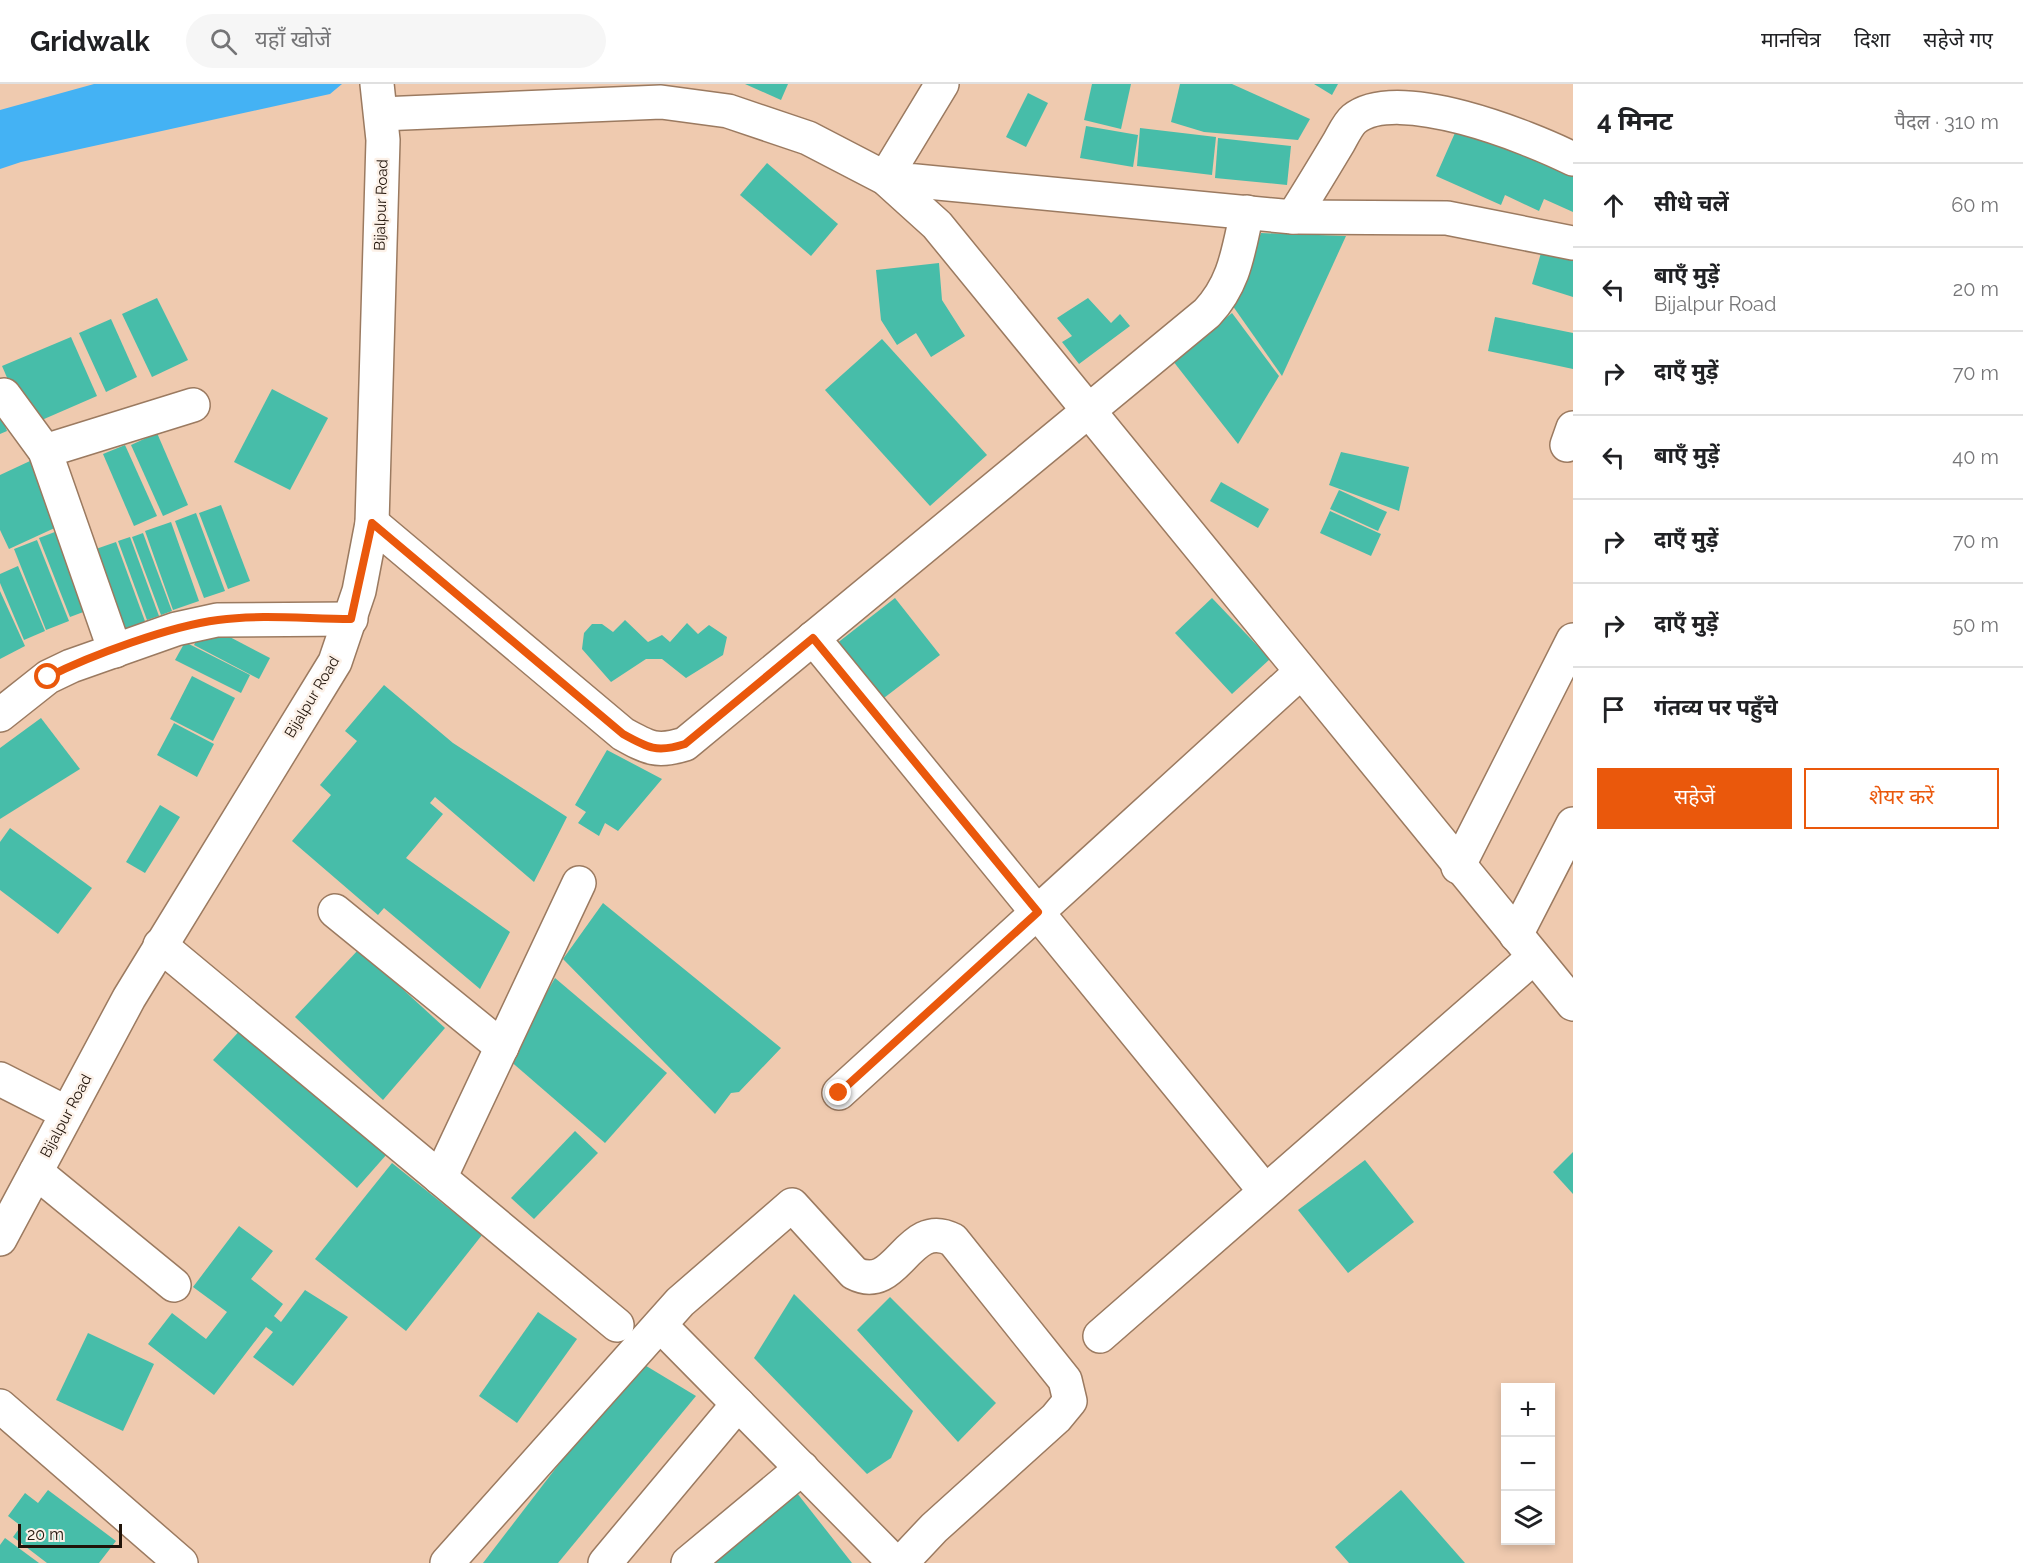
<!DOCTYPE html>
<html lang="hi">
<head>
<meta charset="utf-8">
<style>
  body { margin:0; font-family:Raleway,"Noto Sans Devanagari",sans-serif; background:#f6f6f6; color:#202124 }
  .controls { position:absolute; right:18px; bottom:18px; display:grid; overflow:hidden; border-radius:0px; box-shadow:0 3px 9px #0003 }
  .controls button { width:54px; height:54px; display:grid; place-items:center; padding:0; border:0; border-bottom:2px solid #e0e0e0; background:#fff; color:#202124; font:30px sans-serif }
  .scale { position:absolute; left:18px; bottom:15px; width:104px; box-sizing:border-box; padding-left:6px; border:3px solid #201309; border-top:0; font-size:16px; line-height:21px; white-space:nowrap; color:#201309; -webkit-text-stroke:4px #fcf1e8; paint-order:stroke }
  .stop { position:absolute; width:18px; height:18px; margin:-14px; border:4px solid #ea580c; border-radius:50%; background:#fff }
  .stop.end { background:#ea580c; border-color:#fff; box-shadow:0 2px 6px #0008 }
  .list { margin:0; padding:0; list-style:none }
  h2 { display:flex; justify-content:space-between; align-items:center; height:78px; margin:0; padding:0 24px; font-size:26px }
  h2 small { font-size:20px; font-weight:400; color:#757577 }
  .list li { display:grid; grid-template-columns:39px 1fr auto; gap:18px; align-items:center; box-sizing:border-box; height:84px; padding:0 24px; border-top:2px solid #e0e0e0 }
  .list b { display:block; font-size:22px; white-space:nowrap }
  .list p { margin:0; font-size:20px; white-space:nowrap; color:#757577 }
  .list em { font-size:20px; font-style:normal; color:#757577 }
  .actions { display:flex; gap:12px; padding:18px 24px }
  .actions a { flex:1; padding:14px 0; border:2px solid #ea580c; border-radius:0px; text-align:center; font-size:21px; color:#ea580c }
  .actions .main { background:#ea580c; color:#fff }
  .icon { flex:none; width:33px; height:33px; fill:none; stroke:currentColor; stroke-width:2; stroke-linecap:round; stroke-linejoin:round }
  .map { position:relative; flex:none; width:1573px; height:1479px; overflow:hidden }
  header { display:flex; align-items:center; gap:36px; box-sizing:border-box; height:84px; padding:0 30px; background:#fff; border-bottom:2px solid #e0e0e0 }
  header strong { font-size:28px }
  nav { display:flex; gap:33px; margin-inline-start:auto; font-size:21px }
  .search { width:420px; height:54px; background:#f6f6f6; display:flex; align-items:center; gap:15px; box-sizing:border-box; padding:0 21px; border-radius:33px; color:#757577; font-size:22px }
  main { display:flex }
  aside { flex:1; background:#fff }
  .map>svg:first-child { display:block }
</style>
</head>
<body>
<header>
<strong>Gridwalk</strong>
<div class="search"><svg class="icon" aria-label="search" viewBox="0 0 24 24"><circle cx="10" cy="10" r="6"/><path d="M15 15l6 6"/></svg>यहाँ खोजें</div>
<nav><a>मानचित्र</a><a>दिशा</a><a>सहेजे गए</a></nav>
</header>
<main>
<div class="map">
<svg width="1573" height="1479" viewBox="0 0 1573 1479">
  <rect width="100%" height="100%" fill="#efcaaf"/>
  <!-- water -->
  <polygon fill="#44b2f4" points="94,0 342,0 330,10 21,78 0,85 0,26"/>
  <!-- building -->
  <g fill="#47bda9">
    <polygon points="745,0 788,0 781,16"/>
    <polygon points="1092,0 1131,0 1121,45 1084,36"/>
    <polygon points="1180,0 1232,0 1310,35 1298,56 1204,48 1171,38"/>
    <polygon points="1314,0 1338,0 1332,11"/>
    <polygon points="1028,9 1048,19 1026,63 1006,53"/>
    <polygon points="1086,42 1138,51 1133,83 1080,74"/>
    <polygon points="1458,42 1520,70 1526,56 1573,78 1573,128 1544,115 1539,127 1505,111 1501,121 1436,92"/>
    <polygon points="1140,44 1216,53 1212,91 1137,82"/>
    <polygon points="1218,54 1291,62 1287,101 1215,94"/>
    <polygon points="767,79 838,140 811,172 740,111"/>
    <polygon points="1261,149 1346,152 1282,292 1230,218"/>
    <polygon points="1543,162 1573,171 1573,213 1532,200"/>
    <polygon points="939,179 942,216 965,252 931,273 916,249 897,261 881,236 876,186"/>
    <polygon points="157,214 188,276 152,293 122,230"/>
    <polygon points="1088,214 1111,239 1120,230 1130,242 1079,280 1062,258 1072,252 1057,234"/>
    <polygon points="1232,229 1279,292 1238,360 1173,277"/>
    <polygon points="1495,233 1573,249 1573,285 1488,267"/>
    <polygon points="111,235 137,293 106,308 79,249"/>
    <polygon points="71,253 97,312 28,342 2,282"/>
    <polygon points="882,255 987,371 930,422 825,306"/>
    <polygon points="272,305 328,334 290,406 234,378"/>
    <polygon points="0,328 7,347 0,350"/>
    <polygon points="157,349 188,421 163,432 131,361"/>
    <polygon points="125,361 157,432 134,442 103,370"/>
    <polygon points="1341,368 1409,383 1399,427 1329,401"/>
    <polygon points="30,377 59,442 9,465 0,446 0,391"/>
    <polygon points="1221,398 1269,425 1258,444 1210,417"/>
    <polygon points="1339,406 1387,428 1378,447 1330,425"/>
    <polygon points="221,421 250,497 228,505 199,429"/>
    <polygon points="1330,427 1381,450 1371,472 1320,449"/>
    <polygon points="196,429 225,507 204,514 175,437"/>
    <polygon points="171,438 199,517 173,526 145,447"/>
    <polygon points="60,446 94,524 70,533 39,454"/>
    <polygon points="143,449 172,527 161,531 132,453"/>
    <polygon points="130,453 159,532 147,536 118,457"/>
    <polygon points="37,456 69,537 46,546 14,465"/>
    <polygon points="116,458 146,540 123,548 93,466"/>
    <polygon points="18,482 45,547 24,556 0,499 0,490"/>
    <polygon points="0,507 25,562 0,575"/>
    <polygon points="895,514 940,571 880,617 836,560"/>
    <polygon points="1212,514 1270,575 1232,610 1175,549"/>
    <polygon points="625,536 648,558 662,551 670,558 687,539 698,550 709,541 727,553 723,571 686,594 662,575 646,575 611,598 582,565 584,549 592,540 602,540 613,548"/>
    <polygon points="205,540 270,574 259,595 194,561"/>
    <polygon points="185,558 250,591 241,609 175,576"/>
    <polygon points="192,592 235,614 213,657 170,635"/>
    <polygon points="384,601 453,659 567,733 534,798 435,713 430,719 443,730 406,774 510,848 480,905 384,824 378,831 292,757 331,711 320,701 357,657 345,647"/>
    <polygon points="41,634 80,685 0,735 0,664"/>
    <polygon points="174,639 214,660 197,693 157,671"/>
    <polygon points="607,666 662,695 618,747 605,739 599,752 578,739 586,728 575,721"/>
    <polygon points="160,721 180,733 145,789 126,778"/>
    <polygon points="10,744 92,804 58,850 0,806 0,758"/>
    <polygon points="603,819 781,964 739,1008 731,1009 715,1030 563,875"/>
    <polygon points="359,865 445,944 383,1016 295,933"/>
    <polygon points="555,894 667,989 605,1059 508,975"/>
    <polygon points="243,943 387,1070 357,1104 213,976"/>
    <polygon points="575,1047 598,1069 534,1135 511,1114"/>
    <polygon points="1573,1068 1573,1110 1553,1088"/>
    <polygon points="1365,1076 1414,1138 1348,1189 1298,1126"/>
    <polygon points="392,1079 482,1151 406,1247 315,1175"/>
    <polygon points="239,1142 273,1167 251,1195 283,1220 274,1232 281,1238 305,1206 348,1233 293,1302 253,1273 273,1248 266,1243 214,1311 148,1260 172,1229 206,1255 227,1228 193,1203"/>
    <polygon points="794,1210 913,1327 891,1374 867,1390 754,1274"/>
    <polygon points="890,1213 996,1319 958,1358 857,1246"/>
    <polygon points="538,1228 577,1255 517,1339 479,1312"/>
    <polygon points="88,1249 154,1280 123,1347 56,1316"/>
    <polygon points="638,1277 696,1312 558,1479 483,1479"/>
    <polygon points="793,1404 852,1479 706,1479"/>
    <polygon points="48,1406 116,1457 99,1479 47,1479 13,1453 21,1442 8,1432 25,1409 38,1419"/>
    <polygon points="1401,1406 1465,1479 1349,1479 1335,1463"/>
    <polygon points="5,1454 39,1479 0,1479 0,1461"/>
  </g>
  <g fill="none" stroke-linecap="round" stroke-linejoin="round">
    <defs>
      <g id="minor">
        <path d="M 942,0 L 885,94 L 1293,133 C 1309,108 1324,83 1339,58 C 1343,51 1348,40 1354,35 C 1397,0 1529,53 1573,75"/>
        <polyline points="381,30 661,18 728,27 808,54 885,94 937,141 1573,920"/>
        <polyline points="1293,133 1447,134 1573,159"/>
        <polyline points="4,311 45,367 115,567"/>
        <polyline points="1567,361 1573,344"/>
        <polyline points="45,367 193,321"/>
        <path d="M 372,439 L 623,650 C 648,664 657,669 685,660 L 1207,229 C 1235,199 1238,168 1247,128"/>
        <polyline points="813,554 1265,1107"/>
        <polyline points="0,631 48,593 71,582 176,545 217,536 351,535"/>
        <polyline points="1458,783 1573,556"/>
        <polyline points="335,827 502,963"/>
        <polyline points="1516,851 1573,740"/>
        <polyline points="160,861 617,1241"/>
        <polyline points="0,995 67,1029"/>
        <polyline points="839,1009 1301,588"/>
        <polyline points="36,1088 174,1201"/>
        <polyline points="440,1094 579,799"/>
        <polyline points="660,1241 895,1479"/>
        <polyline points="1100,1252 1534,873"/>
        <polyline points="0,1322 181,1479"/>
        <path d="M 447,1479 L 680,1218 L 792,1121 L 854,1189 C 898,1212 907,1132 953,1156 L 1065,1296 L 1070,1317 L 1056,1334 L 934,1444 L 901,1479"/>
        <polyline points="605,1479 738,1320"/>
        <polyline points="688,1479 802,1384"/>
      </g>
      <polyline id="major" points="0,1155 129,914 335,578 359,507 372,439 383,56 377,0"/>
    </defs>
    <!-- minor casing -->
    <use href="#minor" stroke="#9b7a60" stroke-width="36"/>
    <!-- major casing -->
    <use href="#major" stroke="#9b7a60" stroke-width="36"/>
    <!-- minor -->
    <use href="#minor" stroke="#fff" stroke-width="33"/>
    <!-- major -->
    <use href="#major" stroke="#fff" stroke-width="33"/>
  </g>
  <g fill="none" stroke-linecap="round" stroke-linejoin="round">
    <!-- route -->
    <path stroke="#ea580c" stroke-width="8" d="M 48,593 C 91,571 171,542 218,536 C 262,530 307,535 351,535 L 372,439 L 623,650 C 648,664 657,669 685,660 L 813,554 L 1038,828 L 839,1009"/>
  </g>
  <g text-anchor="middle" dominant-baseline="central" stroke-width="5" stroke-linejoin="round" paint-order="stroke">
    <!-- street labels -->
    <g font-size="15" fill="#201309" stroke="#fcf1e8">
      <text transform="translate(381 121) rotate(-88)">Bijalpur Road</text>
      <text transform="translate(312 613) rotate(-59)">Bijalpur Road</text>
      <text transform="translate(66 1032) rotate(-62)">Bijalpur Road</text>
    </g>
  </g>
</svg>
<div class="controls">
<button>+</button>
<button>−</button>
<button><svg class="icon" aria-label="layers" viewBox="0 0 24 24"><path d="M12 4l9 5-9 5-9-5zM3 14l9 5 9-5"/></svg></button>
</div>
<div class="scale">20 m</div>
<div class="stop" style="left:48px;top:593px"></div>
<div class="stop end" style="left:839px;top:1009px"></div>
</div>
<aside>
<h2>4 मिनट<small>पैदल · 310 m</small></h2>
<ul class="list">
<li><svg class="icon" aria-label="ahead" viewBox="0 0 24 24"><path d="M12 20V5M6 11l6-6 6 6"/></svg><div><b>सीधे चलें</b></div><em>60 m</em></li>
<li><svg class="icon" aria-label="left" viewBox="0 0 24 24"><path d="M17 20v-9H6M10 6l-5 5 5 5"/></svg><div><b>बाएँ मुड़ें</b><p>Bijalpur Road</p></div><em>20 m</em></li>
<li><svg class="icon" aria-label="right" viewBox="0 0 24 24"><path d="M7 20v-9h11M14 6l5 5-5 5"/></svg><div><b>दाएँ मुड़ें</b></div><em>70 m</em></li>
<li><svg class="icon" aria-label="left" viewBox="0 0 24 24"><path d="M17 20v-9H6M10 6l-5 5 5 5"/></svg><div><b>बाएँ मुड़ें</b></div><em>40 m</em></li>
<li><svg class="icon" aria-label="right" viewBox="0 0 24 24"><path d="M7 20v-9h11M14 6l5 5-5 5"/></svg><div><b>दाएँ मुड़ें</b></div><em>70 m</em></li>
<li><svg class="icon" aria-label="right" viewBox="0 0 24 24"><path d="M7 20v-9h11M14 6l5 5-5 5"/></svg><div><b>दाएँ मुड़ें</b></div><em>50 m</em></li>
<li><svg class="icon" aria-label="arrive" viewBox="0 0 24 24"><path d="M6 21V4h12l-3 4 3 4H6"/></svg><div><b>गंतव्य पर पहुँचे</b></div></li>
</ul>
<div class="actions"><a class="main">सहेजें</a><a>शेयर करें</a></div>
</aside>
</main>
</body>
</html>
